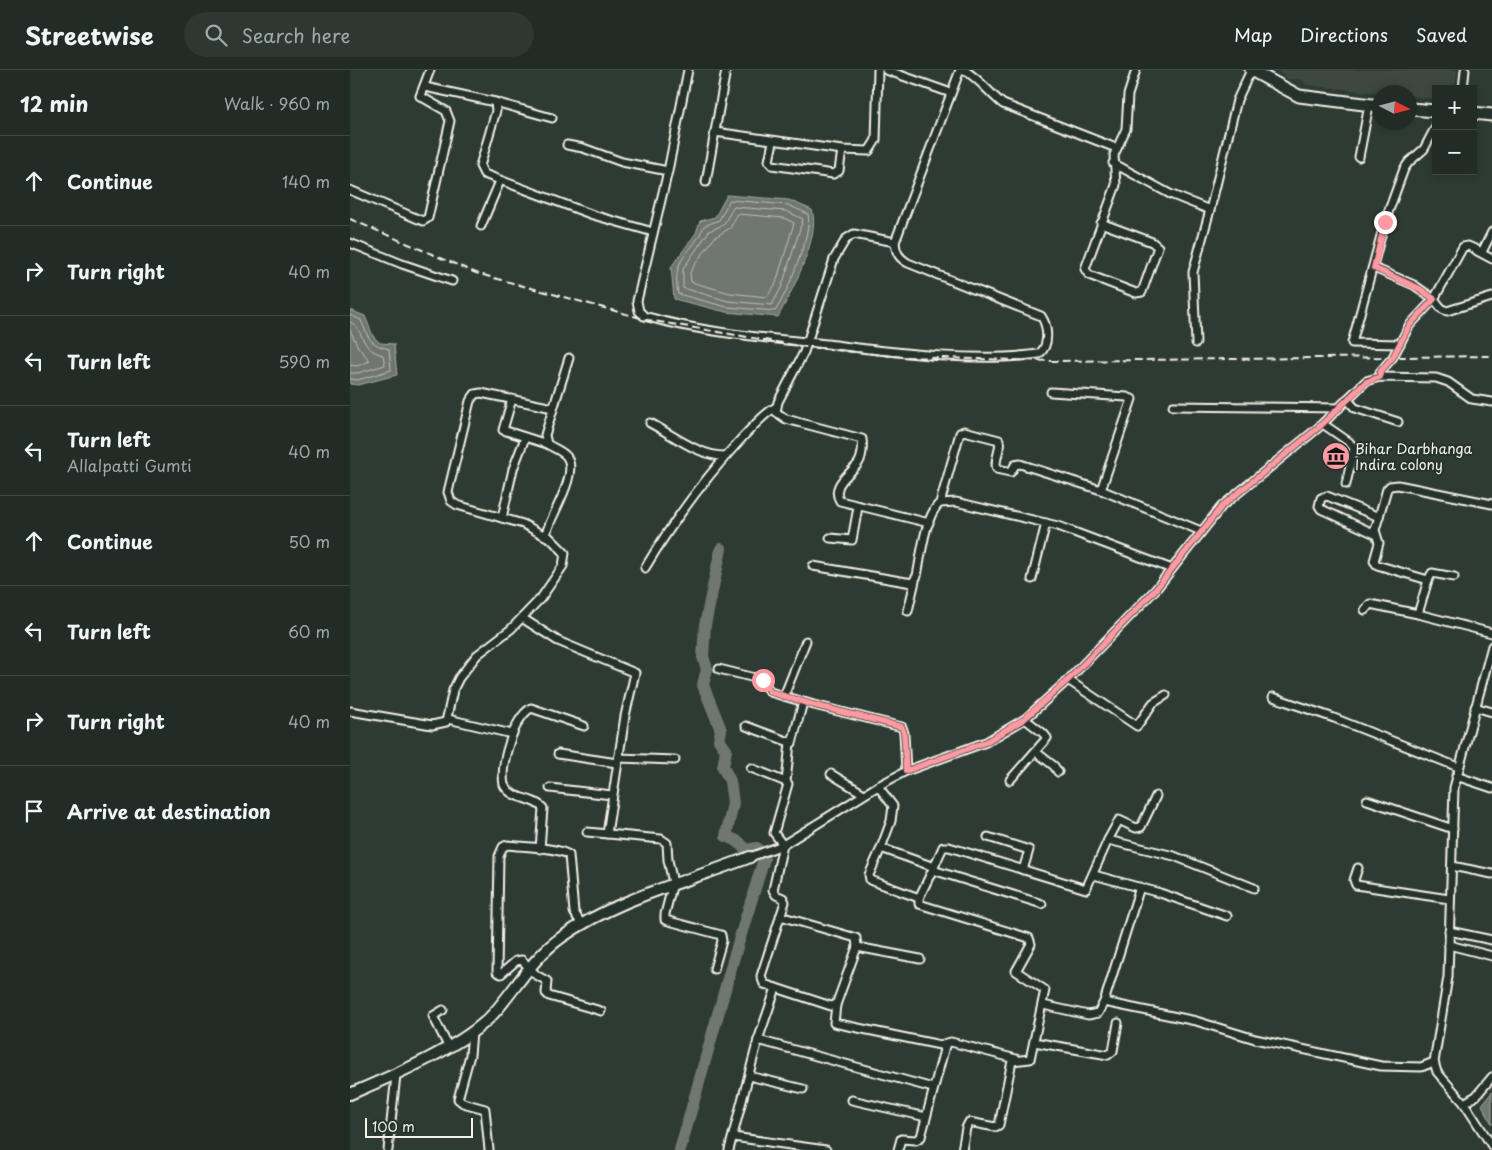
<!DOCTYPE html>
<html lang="en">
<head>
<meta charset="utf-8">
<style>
  body { margin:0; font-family:"Playpen Sans",sans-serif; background:#2e3833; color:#f1f3f6 }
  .controls { position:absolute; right:15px; top:15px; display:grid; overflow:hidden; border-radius:0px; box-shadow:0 2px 8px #0003 }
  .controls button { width:45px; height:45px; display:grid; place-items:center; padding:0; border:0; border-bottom:1px solid #3f4844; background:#222c27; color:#f1f3f6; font:25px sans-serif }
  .compass { position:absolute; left:1022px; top:15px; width:45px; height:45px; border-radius:50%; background:#222c27; box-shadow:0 2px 8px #0003; rotate:96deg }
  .scale { position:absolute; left:15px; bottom:12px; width:108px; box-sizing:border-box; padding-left:5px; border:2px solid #f4f1e8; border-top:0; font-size:14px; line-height:18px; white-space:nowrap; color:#f4f1e8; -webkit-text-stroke:4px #26332d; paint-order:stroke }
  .stop { position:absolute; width:15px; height:15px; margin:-11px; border:4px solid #ff9aa2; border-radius:50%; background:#fff }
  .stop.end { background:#ff9aa2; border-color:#fff; box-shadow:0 1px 5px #0008 }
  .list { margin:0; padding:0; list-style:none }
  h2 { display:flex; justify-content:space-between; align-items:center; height:65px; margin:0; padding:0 20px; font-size:21px }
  h2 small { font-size:16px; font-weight:400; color:#a2a7a7 }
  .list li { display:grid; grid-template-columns:32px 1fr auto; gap:15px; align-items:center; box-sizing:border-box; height:90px; padding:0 20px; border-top:1px solid #3f4844 }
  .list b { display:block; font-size:19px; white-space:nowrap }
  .list p { margin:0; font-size:16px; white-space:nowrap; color:#a2a7a7 }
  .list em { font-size:16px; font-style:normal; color:#a2a7a7 }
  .icon { flex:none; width:28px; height:28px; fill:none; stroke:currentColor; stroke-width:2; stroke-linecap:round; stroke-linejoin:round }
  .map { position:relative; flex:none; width:1142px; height:1080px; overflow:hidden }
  header { display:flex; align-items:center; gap:30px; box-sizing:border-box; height:70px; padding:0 25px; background:#222c27; border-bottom:1px solid #3f4844 }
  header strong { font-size:24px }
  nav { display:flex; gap:28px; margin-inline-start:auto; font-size:18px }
  .search { width:350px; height:45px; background:#2e3833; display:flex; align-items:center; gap:12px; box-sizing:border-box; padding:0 18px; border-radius:28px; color:#a2a7a7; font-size:19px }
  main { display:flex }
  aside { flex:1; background:#222c27 }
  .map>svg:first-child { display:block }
</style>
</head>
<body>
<header>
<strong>Streetwise</strong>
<div class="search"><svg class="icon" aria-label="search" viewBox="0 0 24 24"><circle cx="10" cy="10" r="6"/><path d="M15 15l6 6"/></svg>Search here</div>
<nav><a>Map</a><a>Directions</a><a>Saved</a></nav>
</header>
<main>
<aside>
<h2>12 min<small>Walk · 960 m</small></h2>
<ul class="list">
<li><svg class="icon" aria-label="ahead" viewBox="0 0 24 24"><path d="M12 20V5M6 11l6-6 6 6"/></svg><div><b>Continue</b></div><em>140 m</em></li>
<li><svg class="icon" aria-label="right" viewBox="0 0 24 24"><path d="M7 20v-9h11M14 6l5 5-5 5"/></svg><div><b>Turn right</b></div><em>40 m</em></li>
<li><svg class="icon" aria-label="left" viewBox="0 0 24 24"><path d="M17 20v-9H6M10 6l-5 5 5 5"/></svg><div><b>Turn left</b></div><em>590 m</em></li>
<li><svg class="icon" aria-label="left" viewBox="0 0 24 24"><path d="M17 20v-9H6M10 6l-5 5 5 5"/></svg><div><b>Turn left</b><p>Allalpatti Gumti</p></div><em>40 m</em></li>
<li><svg class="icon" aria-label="ahead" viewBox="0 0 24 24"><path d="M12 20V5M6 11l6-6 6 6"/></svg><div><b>Continue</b></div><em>50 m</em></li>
<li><svg class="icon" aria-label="left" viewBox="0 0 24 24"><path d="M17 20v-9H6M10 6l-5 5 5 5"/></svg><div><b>Turn left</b></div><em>60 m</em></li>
<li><svg class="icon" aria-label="right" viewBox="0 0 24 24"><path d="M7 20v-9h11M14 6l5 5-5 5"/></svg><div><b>Turn right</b></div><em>40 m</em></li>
<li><svg class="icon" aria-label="arrive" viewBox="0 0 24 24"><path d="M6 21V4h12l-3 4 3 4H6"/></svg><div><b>Arrive at destination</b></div></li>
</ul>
</aside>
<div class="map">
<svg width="1142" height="1080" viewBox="0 0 1142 1080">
  <rect width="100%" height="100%" fill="#2e3b34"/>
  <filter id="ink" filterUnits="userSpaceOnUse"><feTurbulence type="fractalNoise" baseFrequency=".02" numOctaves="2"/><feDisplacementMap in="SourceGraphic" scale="10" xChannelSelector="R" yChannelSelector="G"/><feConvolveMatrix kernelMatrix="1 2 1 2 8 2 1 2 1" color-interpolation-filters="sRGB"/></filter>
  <g filter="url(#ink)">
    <!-- built -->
    <polygon fill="#3c4841" points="926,0 1107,0 1105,19 1086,19 1086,29 1060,26 1060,22 1029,23 956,15 952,9 938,9"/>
    <!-- water -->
    <g fill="#6f7770" stroke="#a4a8a0">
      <path d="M 377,125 L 439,130 L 462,140 C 471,166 441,223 428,247 L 376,242 L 324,229 L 321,197 L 346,163 L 350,151 L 365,147 Z"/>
      <polygon points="0,240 15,246 23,266 30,273 44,274 47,305 8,315 0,314"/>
      <polygon points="1142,1022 1142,1054 1132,1035"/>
    </g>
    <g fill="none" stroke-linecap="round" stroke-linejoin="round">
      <!-- shore -->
      <g stroke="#bfc0b8" stroke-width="1">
        <path d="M 380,130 L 438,135 L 458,144 C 463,160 436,227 425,241 L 377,237 L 328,224 C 321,185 342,186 354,156 L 369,150 Z"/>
        <polygon points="384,137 436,141 453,149 432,216 422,235 378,231 333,218 333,199 359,161 373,155"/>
        <polygon points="388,144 434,148 444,153 426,213 417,227 380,223 341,212 340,202 348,190 365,167 380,158"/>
        <path d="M 0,245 L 11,250 C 19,269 19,274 39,279 L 41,300 L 8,310 L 0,309"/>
        <path d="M 0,252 C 15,258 8,279 33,285 L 35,295 L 8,303 L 0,303"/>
        <polyline points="0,260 8,277 20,291 7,296 0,295"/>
      </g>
      <!-- river -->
      <polyline stroke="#6f7770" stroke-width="12" points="330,1080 384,887 414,789 407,778 396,780 389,772 376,766 383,733 380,711 373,697 376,680 369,670 371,660 353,615 357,599 353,587 355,555 371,479"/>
      <defs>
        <g id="street">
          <path d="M 338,0 L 318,101 L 287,231 L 289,241 L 294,246 C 353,263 417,268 477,274 C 543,282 623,293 689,284 C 700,275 698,256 691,246 L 558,193 C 549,188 546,183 545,172 L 610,0"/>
          <polyline points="536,0 601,23"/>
          <path d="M 614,0 C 630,9 639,23 653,34 L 766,78"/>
          <polyline points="75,17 145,32 146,41 130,96 134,104 243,145 303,162"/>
          <polyline points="1113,19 1115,0"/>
          <polyline points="145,32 202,48"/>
          <polyline points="365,62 492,80 519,81 526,70 528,0"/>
          <polyline points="423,72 419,91 422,95 483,104 489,101 492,80"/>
          <polyline points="217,75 233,78 272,92 318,101"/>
          <polyline points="1009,87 1019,35"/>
          <polyline points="763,93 820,124 860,140 887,30 901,0"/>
          <polyline points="356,112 376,0"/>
          <polyline points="0,120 68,149 73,151 78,148 100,51 96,41 70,26 80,0"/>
          <polyline points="751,153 802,172 808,177 792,222 786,223 739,205 735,199 766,115 764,85 776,59 778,25 786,0"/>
          <polyline points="131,156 150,111"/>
          <path d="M 545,172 L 504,164 L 496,169 L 484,189 L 454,282 L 428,332 L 426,342 L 436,349 L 512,369 C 513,376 512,387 509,392 C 505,401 479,414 490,431 L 579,453"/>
          <polyline points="0,173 52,194 102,211"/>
          <polyline points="1127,181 1142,189"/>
          <polyline points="1024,198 1064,215 1084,229 1113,177 1118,176 1132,182 1142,162"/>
          <polyline points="846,273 843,202 860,140"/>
          <polyline points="1050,274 1002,273 1035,151 1054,99 1059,92 1074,79 1086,56"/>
          <polyline points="1030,307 1030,302 1043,287 1059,256 1084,229 1092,239 1097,241 1142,227"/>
          <polyline points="701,322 777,327 782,329 751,420"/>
          <polyline points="162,329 153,360 197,374"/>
          <polyline points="997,329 1005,338 1048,352"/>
          <polyline points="823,336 989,338"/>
          <path d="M 300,353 C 323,365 350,387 376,386"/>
          <polyline points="973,354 999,372 1004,378 996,414"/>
          <path d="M 590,433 L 610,363 L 614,361 L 649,370 C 652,380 643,390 647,399 L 661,402 L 665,395 L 670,394 L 751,420 L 851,461"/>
          <polyline points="1142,434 1048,415 1040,416 1037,419 1025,460 1029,473 1024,491 1027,495 1078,510 1068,544 1142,563"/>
          <polyline points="152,448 163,399 175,368"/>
          <polyline points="1025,464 971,439 969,436 971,428 977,426 1029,447"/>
          <polyline points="197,467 173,454 107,435 101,431 98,422 120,331 125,324 131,323 203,338"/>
          <polyline points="480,468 502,470 508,437"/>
          <path d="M 463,496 L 562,513 L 567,506 C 571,487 575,445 590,433 L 606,432 L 708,456 L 822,499"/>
          <path d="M 295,498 C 323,451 355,408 392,368 C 403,357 412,345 426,337"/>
          <polyline points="682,509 696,453"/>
          <polyline points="1078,510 1082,503 1104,507"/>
          <polyline points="1015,540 1020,534 1068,544"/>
          <polyline points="558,541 565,511"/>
          <polyline points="172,548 208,571 285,603 275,646 257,764"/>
          <polyline points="1142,576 1104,718 1098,907 1084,992 1087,1002 1114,1033 1142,1076"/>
          <polyline points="369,599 413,610 420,622 464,635 552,657 554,663 556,701"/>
          <polyline points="718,610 787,656 803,633 816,625"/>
          <polyline points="434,626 456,571"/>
          <polyline points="923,627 984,648 1108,697"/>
          <polyline points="1125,637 1142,642"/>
          <path d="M 0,641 L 82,655 L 96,652 L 103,620 L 109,608 L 127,585 L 161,559 L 191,528 L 213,496 L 215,483 L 196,464 C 200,446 229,405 217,387 C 213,381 203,378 197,374 L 195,365 L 219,288"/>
          <polyline points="98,649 162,664"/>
          <polyline points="396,656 442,673 453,632"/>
          <polyline points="686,682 704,696 708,702"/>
          <polyline points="208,684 267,693"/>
          <polyline points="268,688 325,690"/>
          <polyline points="401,698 436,712 438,714 424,763 433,775 423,820 426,825 433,828 435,832 411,906 414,914 481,936 486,935 507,877 506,868 430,846"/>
          <polyline points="481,704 514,724"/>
          <polyline points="1106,706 1142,718"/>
          <polyline points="660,710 697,668 693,663 675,649"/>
          <polyline points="436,712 440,673"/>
          <polyline points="528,716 543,736 541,751 531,778 584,797 593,777 599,777 736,819 758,770 824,786 904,818"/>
          <polyline points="200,718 262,725"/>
          <polyline points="1017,730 1103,759"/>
          <polyline points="237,762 311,769 317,773 318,790 323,813 315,844 315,850 371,865 372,871 364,899"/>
          <polyline points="638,767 679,780 673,800"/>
          <polyline points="758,770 769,750 786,758 791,757 806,726"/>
          <polyline points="531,778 519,805 520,810 569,828"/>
          <path d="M 190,779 L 193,738 C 182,726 163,731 154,715 C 150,695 163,649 181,638 L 234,656"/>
          <polyline points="400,787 433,775 528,716 556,701 636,672 675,649 718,610 806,519 872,436 968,358 1016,311 1030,307 1086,308 1098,312 1122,329 1142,332"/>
          <polyline points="1102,796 1142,804"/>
          <polyline points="584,797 569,828 569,834 679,868 681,874 666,901 695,920 680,989 662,991 649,1055 645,1057 619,1052 616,1058 612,1080"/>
          <polyline points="1008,798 1004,810 1006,815 1099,829"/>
          <polyline points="583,800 692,834"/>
          <polyline points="744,805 810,823 877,846"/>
          <path d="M 232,855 L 224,842 L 219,785 C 208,777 172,777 157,775 L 153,777 L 149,786 L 147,902 L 151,904 L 166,891 L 172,890 L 186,905 L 197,911 L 196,923 L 199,926 L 251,941"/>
          <polyline points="1099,861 1142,870"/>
          <polyline points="1099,875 1142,886"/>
          <polyline points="507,877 570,889"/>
          <polyline points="754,932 846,951 905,969 1031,996 1071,997 1084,992"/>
          <polyline points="486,935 484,953 595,976 571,1067 566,1070 551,1069 548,1080"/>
          <polyline points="693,935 738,945 748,943 754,932 790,817"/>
          <polyline points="93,940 83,946 98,976"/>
          <polyline points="122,962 120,985 108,1029 113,1033 135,1039 139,1080"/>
          <polyline points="408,970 583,1018"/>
          <polyline points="684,972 758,985 763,981 768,953"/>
          <polyline points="593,974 601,972 666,989"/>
          <polyline points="399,1006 453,1019"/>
          <polyline points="502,1030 576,1047"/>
          <polyline points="1114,1033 1126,1026 1142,1007"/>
          <polyline points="383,1067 476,1080"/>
          <polyline points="38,1080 46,1005"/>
          <polyline points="379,1080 408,970 426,918"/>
        </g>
        <path id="secondary" d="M 0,1024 C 42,1006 115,976 144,943 C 167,917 183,887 212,867 C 269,827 337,812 400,787"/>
        <g id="primary">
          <polyline points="901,0 949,26 1030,36"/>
          <polyline points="1060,39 1086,41"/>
          <polyline points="1123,43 1142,45"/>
        </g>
      </defs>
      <!-- street casing -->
      <use href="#street" stroke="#f4f1e8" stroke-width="11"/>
      <!-- secondary casing -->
      <use href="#secondary" stroke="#f4f1e8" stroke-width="14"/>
      <!-- primary casing -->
      <use href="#primary" stroke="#f4f1e8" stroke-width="15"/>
      <!-- street -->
      <use href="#street" stroke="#26332d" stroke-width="7"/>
      <!-- secondary -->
      <use href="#secondary" stroke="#26332d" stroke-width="10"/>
      <!-- primary -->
      <use href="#primary" stroke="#26332d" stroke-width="11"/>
      <!-- rail -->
      <polyline stroke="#f4f1e8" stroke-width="2" stroke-dasharray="8 4" stroke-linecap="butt" points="0,149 126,203 298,250 456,277 553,287 704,291 1142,286"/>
    </g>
  </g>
  <g fill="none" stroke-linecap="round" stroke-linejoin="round" filter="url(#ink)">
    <!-- route -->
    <polyline stroke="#ff9aa2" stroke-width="6" points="413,610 420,622 464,635 552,657 554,663 556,701 636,672 674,649 718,610 806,519 872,436 968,358 1016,312 1030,307 1030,302 1043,287 1059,256 1084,229 1070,219 1024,198 1035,152"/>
  </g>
  <!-- icons -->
  <defs>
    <symbol id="museum-disc" viewBox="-11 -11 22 22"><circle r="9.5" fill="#ff9aa2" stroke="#26332d"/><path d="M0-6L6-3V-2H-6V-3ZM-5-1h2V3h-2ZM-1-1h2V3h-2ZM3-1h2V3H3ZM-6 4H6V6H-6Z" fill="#111"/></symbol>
  </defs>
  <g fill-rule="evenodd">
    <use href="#museum-disc" x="970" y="370" width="32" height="32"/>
  </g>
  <g text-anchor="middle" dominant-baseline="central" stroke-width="4" stroke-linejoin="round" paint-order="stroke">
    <!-- poi labels -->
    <g font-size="14" fill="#f4f1e8" stroke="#26332d" text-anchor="start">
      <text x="1005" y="378">Bihar Darbhanga<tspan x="1005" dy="16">Indira colony</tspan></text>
    </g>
  </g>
</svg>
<div class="controls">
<button>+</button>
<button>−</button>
</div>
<svg class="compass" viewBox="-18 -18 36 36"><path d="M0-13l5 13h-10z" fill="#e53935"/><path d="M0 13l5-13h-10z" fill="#a2a7a7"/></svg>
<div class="scale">100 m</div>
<div class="stop" style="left:413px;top:610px"></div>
<div class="stop end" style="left:1035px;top:152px"></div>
</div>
</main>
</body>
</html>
